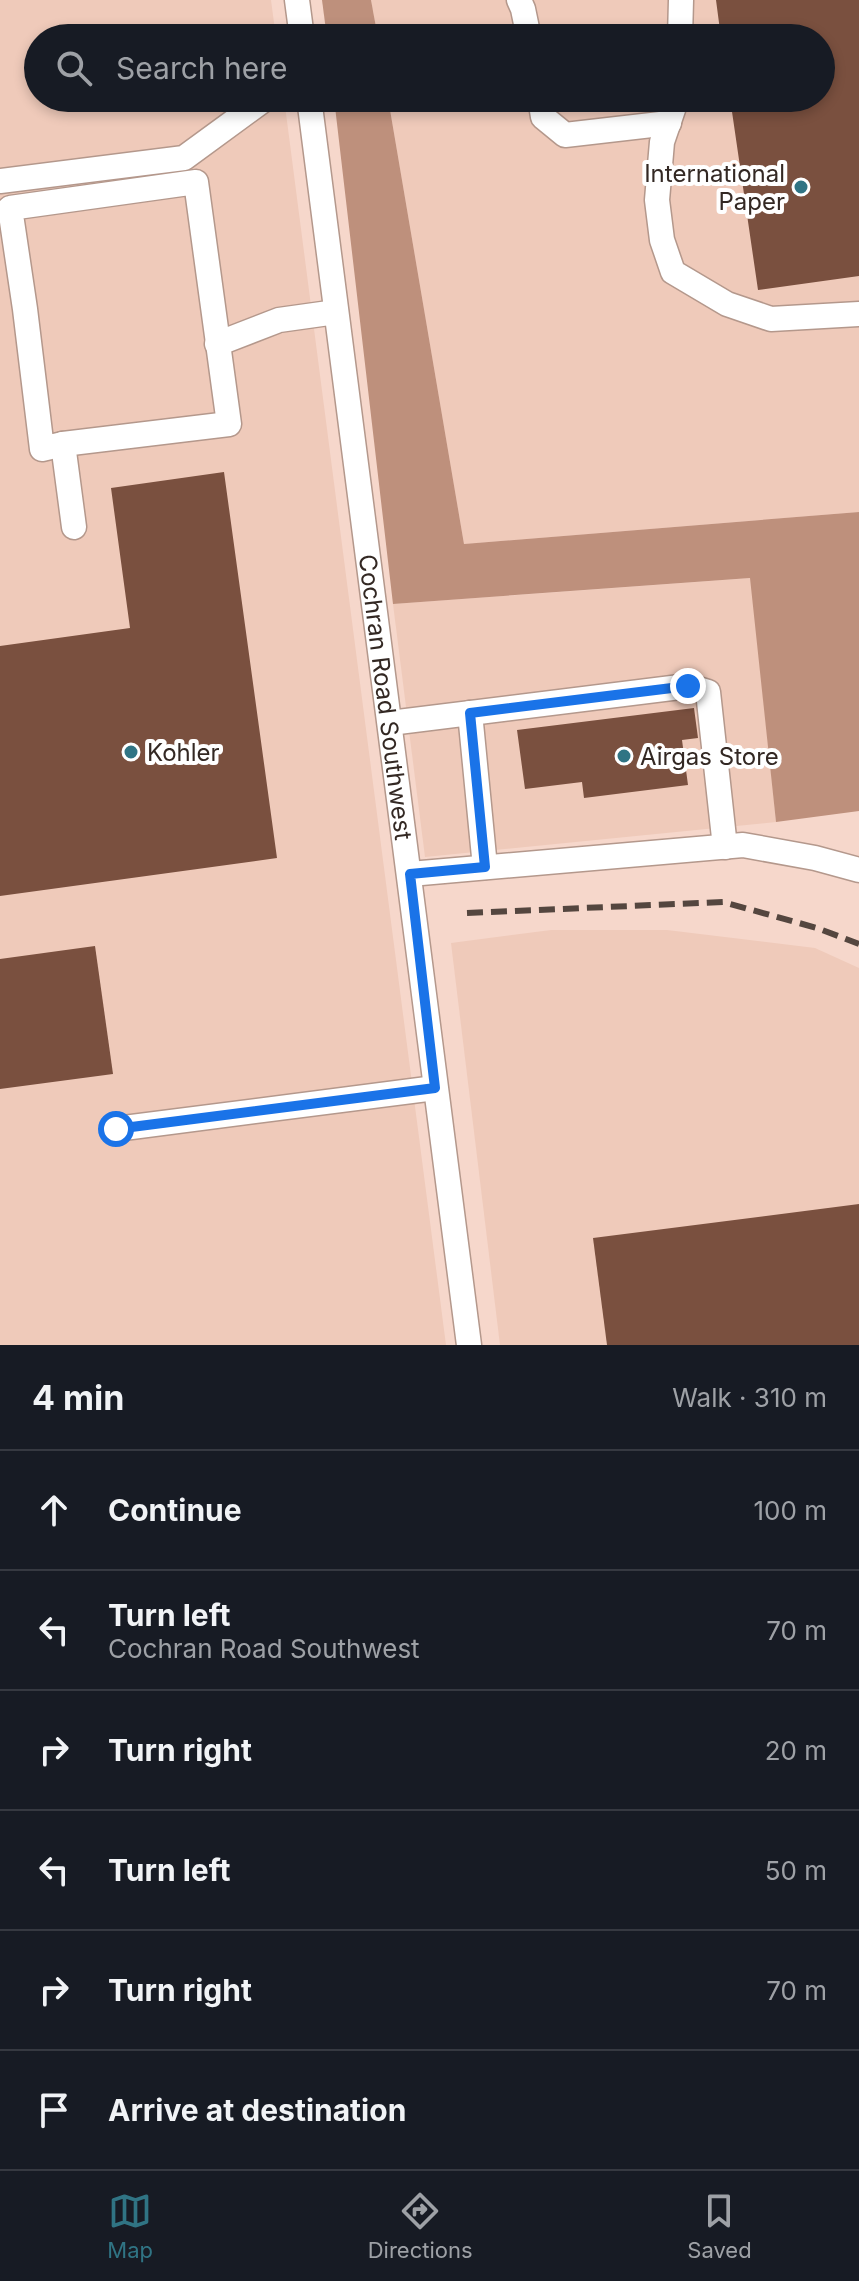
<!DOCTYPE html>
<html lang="en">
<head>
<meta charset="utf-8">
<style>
  body { margin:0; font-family:Inter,sans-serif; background:#242831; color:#f1f3f6 }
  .stop { position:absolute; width:24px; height:24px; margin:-18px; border:6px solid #1a73e8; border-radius:50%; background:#fff }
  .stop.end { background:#1a73e8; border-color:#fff; box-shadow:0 2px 8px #0008 }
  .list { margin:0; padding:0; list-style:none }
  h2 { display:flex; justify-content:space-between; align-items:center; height:104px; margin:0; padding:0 32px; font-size:34px }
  h2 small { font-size:26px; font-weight:400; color:#9ea1a6 }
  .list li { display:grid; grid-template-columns:52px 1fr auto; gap:24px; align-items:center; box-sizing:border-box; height:120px; padding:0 32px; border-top:2px solid #363941 }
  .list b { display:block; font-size:30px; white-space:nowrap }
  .list p { margin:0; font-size:26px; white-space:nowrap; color:#9ea1a6 }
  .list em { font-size:26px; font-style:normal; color:#9ea1a6 }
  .icon { flex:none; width:44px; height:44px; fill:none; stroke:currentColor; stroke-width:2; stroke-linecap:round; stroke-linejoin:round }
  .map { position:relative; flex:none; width:859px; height:1345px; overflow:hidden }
  .search { position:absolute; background:#171b24; box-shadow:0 4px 12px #0003; left:24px; right:24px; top:24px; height:88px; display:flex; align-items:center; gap:20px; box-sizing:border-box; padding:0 28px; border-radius:44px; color:#9ea1a6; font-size:30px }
  .sheet { height:824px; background:#171b24 }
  nav { display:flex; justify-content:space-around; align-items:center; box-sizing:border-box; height:112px; border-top:2px solid #363941; background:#171b24; font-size:22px; color:#9ea1a6 }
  nav a { display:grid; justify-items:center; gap:4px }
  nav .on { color:#307484 }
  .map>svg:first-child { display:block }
</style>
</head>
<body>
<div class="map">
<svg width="859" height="1345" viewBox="0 0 859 1345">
  <rect width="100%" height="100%" fill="#f6d7cb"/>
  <!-- built -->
  <g fill="#efcaba">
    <polygon points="0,0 271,0 276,38 38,38 38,98 284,98 446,1345 0,1345"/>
    <polygon points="371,0 859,0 859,512 464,544 388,98 821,98 821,38 378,38"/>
    <polygon points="751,578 776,822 425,857 393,604"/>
    <polygon points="551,930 667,930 815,948 859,968 859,1345 500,1345 451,943"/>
  </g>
  <!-- forest -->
  <g fill="#be907c">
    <polygon points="322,0 371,0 378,38 327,38"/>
    <polygon points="334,98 388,98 464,544 859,512 859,811 776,822 750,578 393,604"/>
  </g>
  <!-- building -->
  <g fill="#7a503f">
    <polygon points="716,0 859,0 859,276 758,290 730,98 821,98 821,38 721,38"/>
    <polygon points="224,472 277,858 0,896 0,646 130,628 111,488"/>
    <polygon points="694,708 698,738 682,740 688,785 584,798 582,782 525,789 517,730"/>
    <polygon points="95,946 113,1074 0,1089 0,959"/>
    <polygon points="859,1204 859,1345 607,1345 593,1238"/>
  </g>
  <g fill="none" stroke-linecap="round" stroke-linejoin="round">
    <defs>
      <g id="minor">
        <polyline points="297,0 302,38"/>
        <polyline points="519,0 523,9 529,38"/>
        <polyline points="680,38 681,0"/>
        <path id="s1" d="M 309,98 L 469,1345"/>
        <polyline points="540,98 543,117 565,135 669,123"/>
        <polyline points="677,98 662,142 657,200 662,240 673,272 727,304 771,319 859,314"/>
        <polyline points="0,181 184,158 266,98"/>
        <polygon points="196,182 229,424 63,444 42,449 25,309 10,208"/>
        <polyline points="217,344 279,320 336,312"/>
        <polyline points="63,444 74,527"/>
        <polyline points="470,713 485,867"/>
        <polyline points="390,723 688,686 708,692 725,847"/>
        <polyline points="410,874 743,845 815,858 859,870"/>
        <polyline points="116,1129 435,1088"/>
      </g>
    </defs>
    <!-- minor casing -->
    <use href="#minor" stroke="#b4988c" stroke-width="27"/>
    <!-- minor -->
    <use href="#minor" stroke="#fff" stroke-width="24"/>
    <!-- rail -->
    <polyline stroke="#54463f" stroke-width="6" stroke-dasharray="16 8" stroke-linecap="butt" points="467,913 723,902 817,928 859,944"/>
  </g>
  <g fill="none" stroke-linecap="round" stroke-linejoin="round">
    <!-- route -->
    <polyline stroke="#1a73e8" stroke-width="10" points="116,1129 435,1088 410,874 485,867 470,713 688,686"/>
  </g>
  <!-- markers -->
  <g fill="#307484" stroke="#fff" stroke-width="3">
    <circle cx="801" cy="187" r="8"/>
    <circle cx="131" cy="752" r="8"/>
    <circle cx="624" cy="756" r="8"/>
  </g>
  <g text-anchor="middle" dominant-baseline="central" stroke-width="8" stroke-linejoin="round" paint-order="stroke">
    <!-- poi labels -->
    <g font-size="24" fill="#332823" stroke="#fff" text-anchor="start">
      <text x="785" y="173" text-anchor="end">International<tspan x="785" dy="28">Paper</tspan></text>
      <text x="147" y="752">Kohler</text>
      <text x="640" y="756">Airgas Store</text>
    </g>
    <!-- street labels -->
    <g font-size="24" fill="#332823" stroke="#fff">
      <text stroke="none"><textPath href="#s1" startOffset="604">Cochran Road Southwest</textPath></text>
    </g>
  </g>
</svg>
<div class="stop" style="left:116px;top:1129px"></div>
<div class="stop end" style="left:688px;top:686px"></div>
<div class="search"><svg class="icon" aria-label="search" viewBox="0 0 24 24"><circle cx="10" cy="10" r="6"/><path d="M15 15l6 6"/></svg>Search here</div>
</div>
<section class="sheet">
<h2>4 min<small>Walk · 310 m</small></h2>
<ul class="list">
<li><svg class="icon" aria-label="ahead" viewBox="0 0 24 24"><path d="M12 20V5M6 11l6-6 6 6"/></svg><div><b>Continue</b></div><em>100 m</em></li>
<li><svg class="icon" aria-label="left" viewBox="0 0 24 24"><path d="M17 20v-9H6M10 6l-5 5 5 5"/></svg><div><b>Turn left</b><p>Cochran Road Southwest</p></div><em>70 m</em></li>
<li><svg class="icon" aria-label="right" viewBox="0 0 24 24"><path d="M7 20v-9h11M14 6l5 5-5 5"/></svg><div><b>Turn right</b></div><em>20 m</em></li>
<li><svg class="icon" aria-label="left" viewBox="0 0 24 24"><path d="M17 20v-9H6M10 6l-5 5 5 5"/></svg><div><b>Turn left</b></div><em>50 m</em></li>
<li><svg class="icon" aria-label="right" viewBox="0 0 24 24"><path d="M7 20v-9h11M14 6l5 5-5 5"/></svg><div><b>Turn right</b></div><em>70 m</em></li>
<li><svg class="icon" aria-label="arrive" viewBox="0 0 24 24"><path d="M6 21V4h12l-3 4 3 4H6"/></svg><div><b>Arrive at destination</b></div></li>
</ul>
</section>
<nav>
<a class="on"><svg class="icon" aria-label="map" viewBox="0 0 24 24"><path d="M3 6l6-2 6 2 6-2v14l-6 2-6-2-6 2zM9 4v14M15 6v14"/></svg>Map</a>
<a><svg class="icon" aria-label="directions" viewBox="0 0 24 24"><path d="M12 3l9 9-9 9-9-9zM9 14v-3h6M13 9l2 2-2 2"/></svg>Directions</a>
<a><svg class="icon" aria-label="saved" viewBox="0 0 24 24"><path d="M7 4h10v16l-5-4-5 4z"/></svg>Saved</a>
</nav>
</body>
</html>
